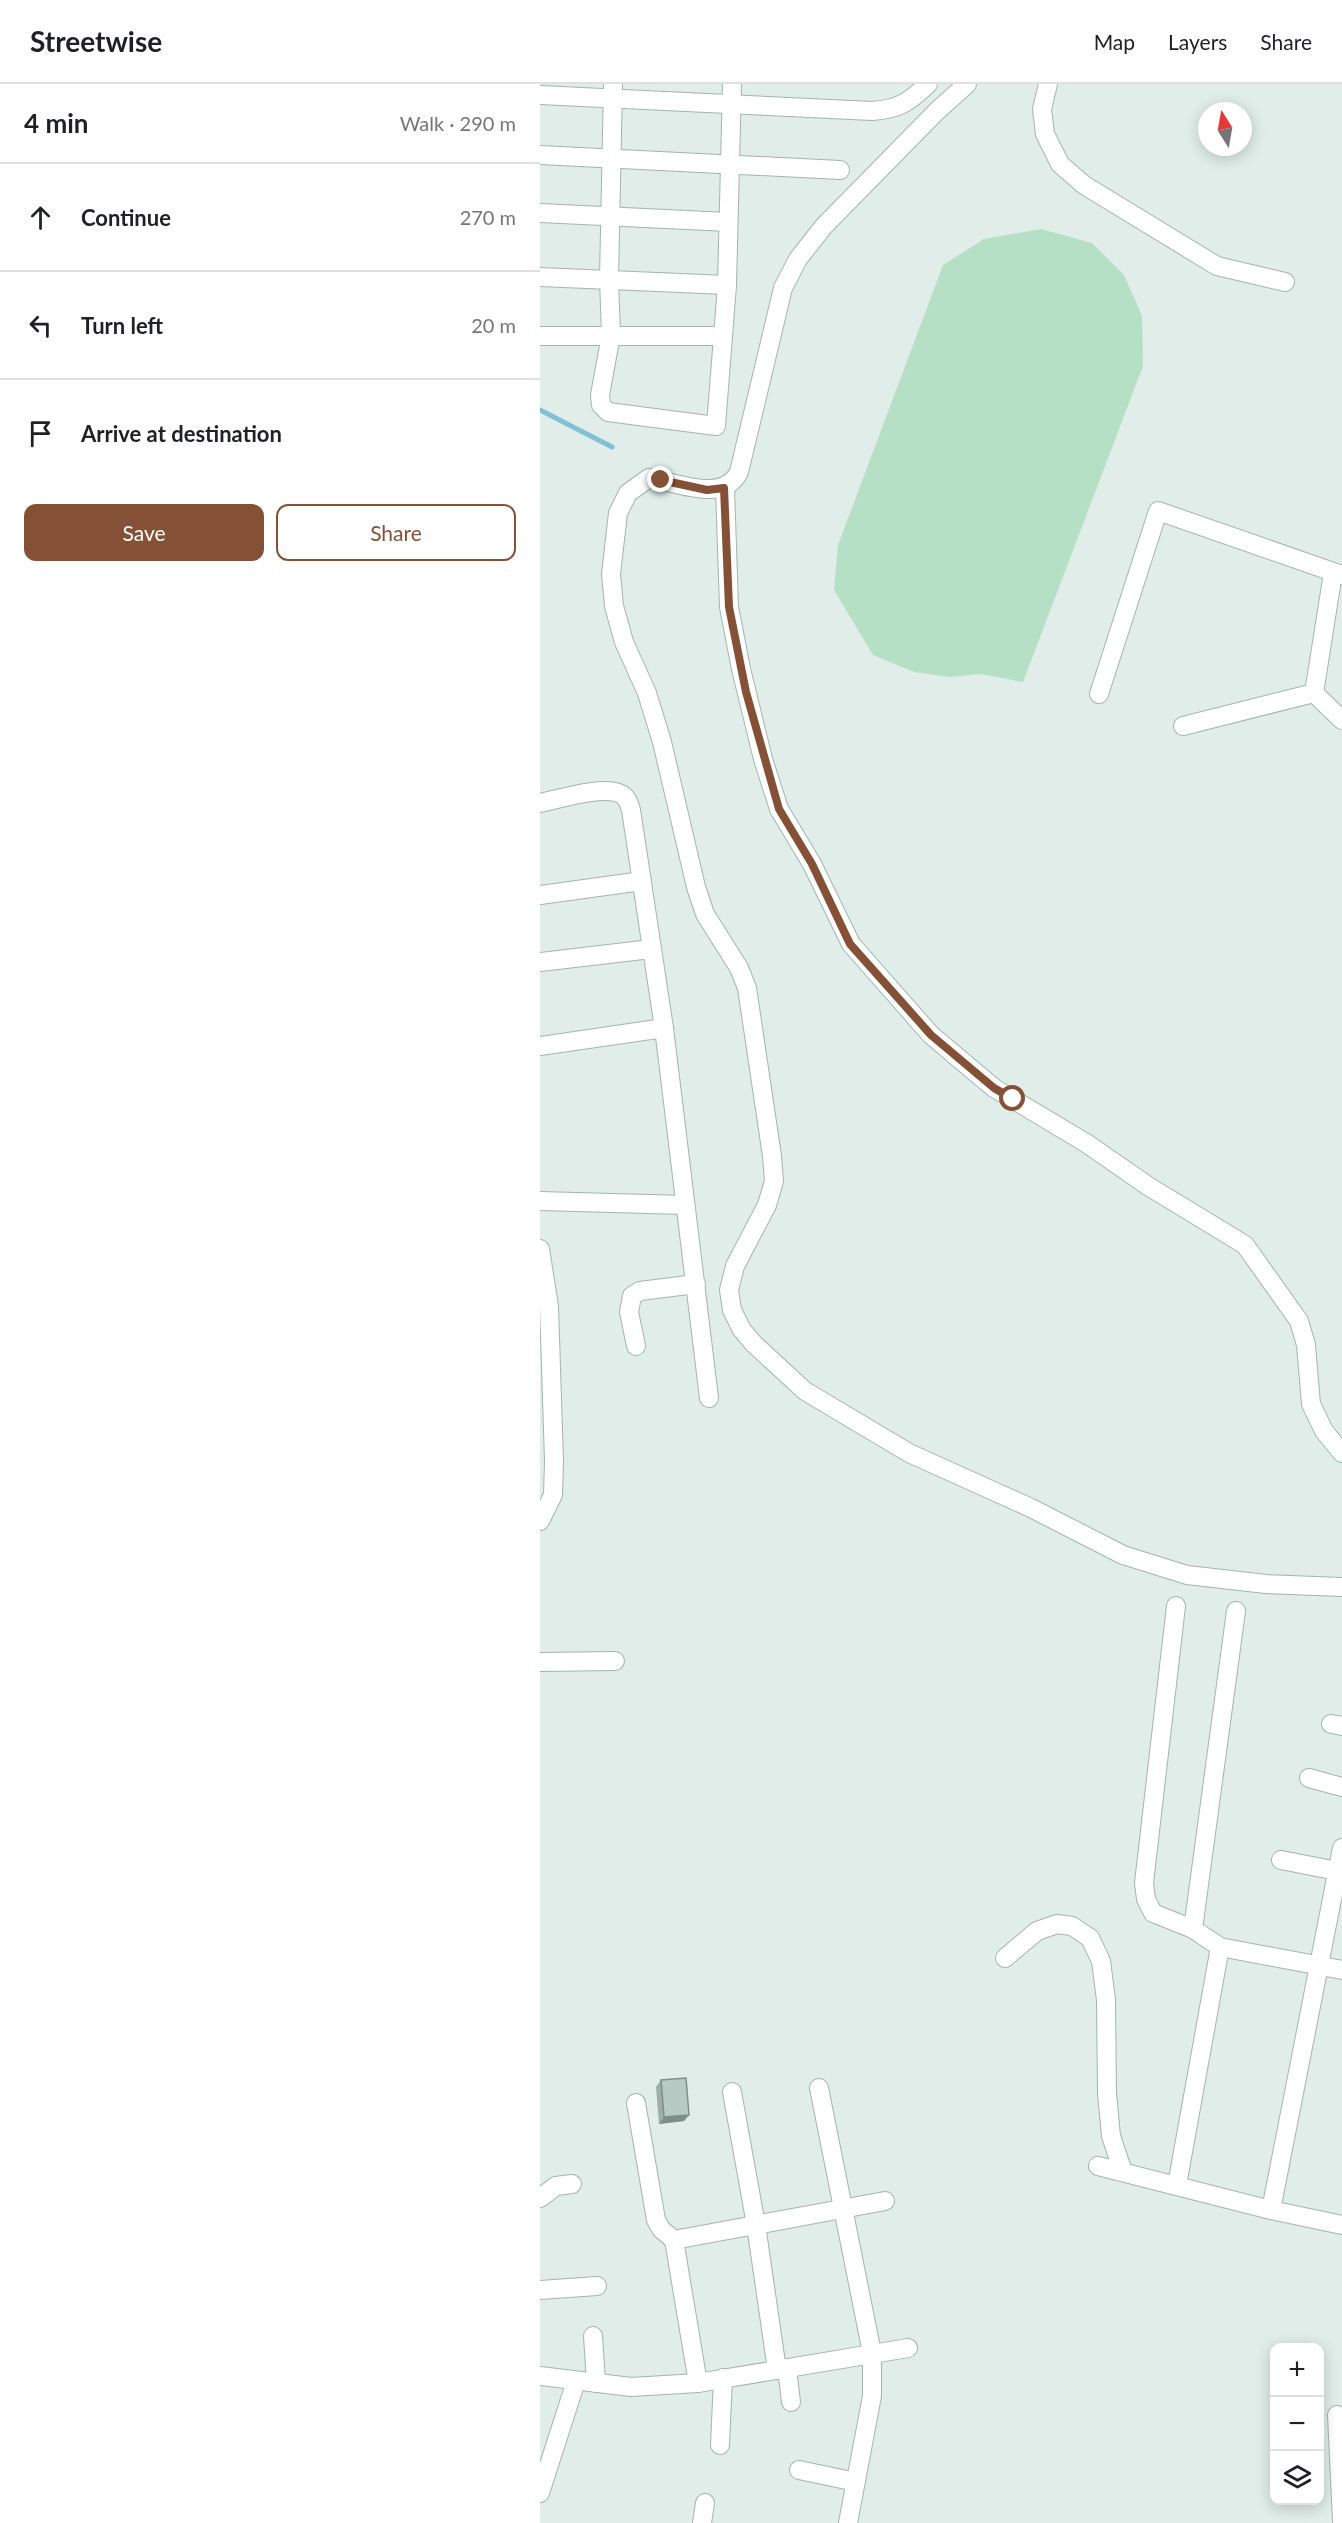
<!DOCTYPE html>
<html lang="en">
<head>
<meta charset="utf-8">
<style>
  body { margin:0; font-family:Lato,sans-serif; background:#f6f6f6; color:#202124 }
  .controls { position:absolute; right:18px; bottom:18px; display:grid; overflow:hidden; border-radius:12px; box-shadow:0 3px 15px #0003 }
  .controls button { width:54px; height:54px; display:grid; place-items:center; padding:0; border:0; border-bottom:2px solid #e0e0e0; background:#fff; color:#202124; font:30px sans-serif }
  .compass { position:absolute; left:658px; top:18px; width:54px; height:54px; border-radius:50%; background:#fff; box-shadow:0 3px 15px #0003; rotate:349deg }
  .stop { position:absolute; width:18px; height:18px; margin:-14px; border:4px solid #845136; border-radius:50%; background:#fff }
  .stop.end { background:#845136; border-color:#fff; box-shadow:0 2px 6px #0008 }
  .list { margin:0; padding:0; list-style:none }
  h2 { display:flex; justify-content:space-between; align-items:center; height:78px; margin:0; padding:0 24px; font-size:26px }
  h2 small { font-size:20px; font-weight:400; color:#757577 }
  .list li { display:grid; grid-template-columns:39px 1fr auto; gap:18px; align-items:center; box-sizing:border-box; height:108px; padding:0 24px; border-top:2px solid #e0e0e0 }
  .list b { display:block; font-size:22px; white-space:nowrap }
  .list em { font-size:20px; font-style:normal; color:#757577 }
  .actions { display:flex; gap:12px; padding:18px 24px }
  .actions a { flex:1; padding:14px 0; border:2px solid #845136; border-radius:12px; text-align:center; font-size:21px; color:#845136 }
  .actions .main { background:#845136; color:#fff }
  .icon { flex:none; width:33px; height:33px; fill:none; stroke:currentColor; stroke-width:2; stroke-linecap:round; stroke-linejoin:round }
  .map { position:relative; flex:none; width:802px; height:2439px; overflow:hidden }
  header { display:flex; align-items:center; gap:36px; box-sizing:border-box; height:84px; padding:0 30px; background:#fff; border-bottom:2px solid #e0e0e0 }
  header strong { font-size:28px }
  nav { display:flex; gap:33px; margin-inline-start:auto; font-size:21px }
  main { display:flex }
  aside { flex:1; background:#fff }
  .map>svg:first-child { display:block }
</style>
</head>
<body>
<header>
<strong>Streetwise</strong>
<nav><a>Map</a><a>Layers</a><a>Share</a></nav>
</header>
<main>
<aside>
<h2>4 min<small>Walk · 290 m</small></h2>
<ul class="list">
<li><svg class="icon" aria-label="ahead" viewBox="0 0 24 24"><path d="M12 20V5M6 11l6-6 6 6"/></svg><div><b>Continue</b></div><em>270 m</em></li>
<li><svg class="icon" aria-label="left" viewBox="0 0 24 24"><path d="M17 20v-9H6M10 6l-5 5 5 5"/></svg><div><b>Turn left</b></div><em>20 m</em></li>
<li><svg class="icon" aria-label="arrive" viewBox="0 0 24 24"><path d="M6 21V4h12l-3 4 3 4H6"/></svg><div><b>Arrive at destination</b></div></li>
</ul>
<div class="actions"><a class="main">Save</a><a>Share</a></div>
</aside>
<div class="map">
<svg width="802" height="2439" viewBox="0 0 802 2439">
  <rect width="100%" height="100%" fill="#e0ede8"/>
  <!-- green -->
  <polygon fill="#b6e0c6" points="501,145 552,159 584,191 602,232 603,282 483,598 441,590 409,593 374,588 333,571 294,506 298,461 403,181 444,155"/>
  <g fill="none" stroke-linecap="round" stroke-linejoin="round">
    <!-- stream -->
    <polyline stroke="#81c1d8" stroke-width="5" points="0,326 72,363"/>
    <defs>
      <g id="minor">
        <polyline points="73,0 69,195 71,251 60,311 61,321 68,328 176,342 187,201 192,0"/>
        <path d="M 427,0 L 398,26 L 284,142 L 258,175 L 243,204 L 199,388 C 183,420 137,398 109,394 L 88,409 L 78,429 L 71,490 L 74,522 L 84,558 L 107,609 L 122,658 L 156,803 L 165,830 L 199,884 L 207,904 L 232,1072 L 234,1097 L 227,1121 L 195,1182 L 189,1206 L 192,1226 L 202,1246 L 214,1260 L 265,1307 L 369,1369 L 491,1424 L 583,1471 L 647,1491 L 726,1500 L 802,1503"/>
        <polyline points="508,0 502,25 505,50 520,80 544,101 677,182 745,198"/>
        <path d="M 0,11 L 332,27 C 359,25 368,19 388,0"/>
        <polyline points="0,71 300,86"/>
        <polyline points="0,129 188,138"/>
        <polyline points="0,193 187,201"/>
        <polyline points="0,252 183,252"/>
        <polyline points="185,404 189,523 201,585 223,675 239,725 272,780 311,860 391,951 454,1004 546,1059 608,1102 705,1161 759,1237 766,1261 771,1320 784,1347 802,1369"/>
        <polyline points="774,609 802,636"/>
        <polyline points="559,610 618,427 802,491"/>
        <polyline points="643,642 774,609 793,489"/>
        <path d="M 0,719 C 20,715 63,701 81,710 C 87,713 89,719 91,726 L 124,944 L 169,1314"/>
        <polyline points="0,811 102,797"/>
        <polyline points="0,878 111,865"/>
        <polyline points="0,962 124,944"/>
        <polyline points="0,1117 145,1121"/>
        <polyline points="0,1165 9,1222 14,1377 13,1411 0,1437"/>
        <polyline points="96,1262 89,1228 92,1212 100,1207 156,1200"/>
        <polyline points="636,1522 604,1799 606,1815 613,1829 653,1845 680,1863 802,1886"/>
        <polyline points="0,1578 75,1577"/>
        <polyline points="791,1640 802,1642"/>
        <polyline points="769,1694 802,1703"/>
        <polyline points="741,1776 802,1788"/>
        <polyline points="653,1845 696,1527"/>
        <polyline points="465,1874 497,1847 517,1840 532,1842 550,1854 561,1877 566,1916 567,2009 571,2052 583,2088"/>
        <polyline points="279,2004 332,2269 332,2312 308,2439"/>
        <polyline points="192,2008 216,2141 237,2286"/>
        <polyline points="96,2019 116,2136 121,2145 134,2156 345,2117"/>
        <polyline points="558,2082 731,2126 802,2141"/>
        <polyline points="637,2101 680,1863"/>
        <polyline points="0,2114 16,2102 32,2100"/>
        <polyline points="731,2126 802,1764"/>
        <polyline points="134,2156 158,2299"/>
        <polyline points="0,2206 57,2202"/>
        <polyline points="53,2252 56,2299"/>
        <polyline points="247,2284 251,2318"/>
        <polyline points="0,2292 91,2303 158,2299 368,2264"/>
        <polyline points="797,2331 802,2437"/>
        <polyline points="180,2361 183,2294"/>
        <polyline points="259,2386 316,2398"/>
        <polyline points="0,2409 36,2297"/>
        <polyline points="162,2439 165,2419"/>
      </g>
    </defs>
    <!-- minor casing -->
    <use href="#minor" stroke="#a2b5b0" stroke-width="20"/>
    <!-- minor -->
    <use href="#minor" stroke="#fff" stroke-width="18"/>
  </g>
  <!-- wall -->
  <polygon fill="#9dafa9" points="121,1996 149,2031 144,2037 119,2040 116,2003"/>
  <!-- shaded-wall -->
  <polygon fill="#808e89" points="149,2031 144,2037 119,2040 124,2033"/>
  <!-- building -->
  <polygon fill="#b7cbc4" stroke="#808e89" stroke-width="1.5" points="146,1994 149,2031 124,2033 121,1996"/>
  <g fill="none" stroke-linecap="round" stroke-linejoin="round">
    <!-- route -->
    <polyline stroke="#845136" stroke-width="8" points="121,396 167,406 184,404 189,523 206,608 239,725 272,780 310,860 391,951 454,1004 473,1015"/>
  </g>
</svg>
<div class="controls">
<button>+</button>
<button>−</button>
<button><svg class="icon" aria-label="layers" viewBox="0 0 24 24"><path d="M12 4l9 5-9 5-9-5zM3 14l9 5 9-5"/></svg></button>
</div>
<svg class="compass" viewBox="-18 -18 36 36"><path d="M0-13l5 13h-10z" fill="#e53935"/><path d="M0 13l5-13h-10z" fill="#757577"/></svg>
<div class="stop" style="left:473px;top:1015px"></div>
<div class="stop end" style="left:121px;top:396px"></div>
</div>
</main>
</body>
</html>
